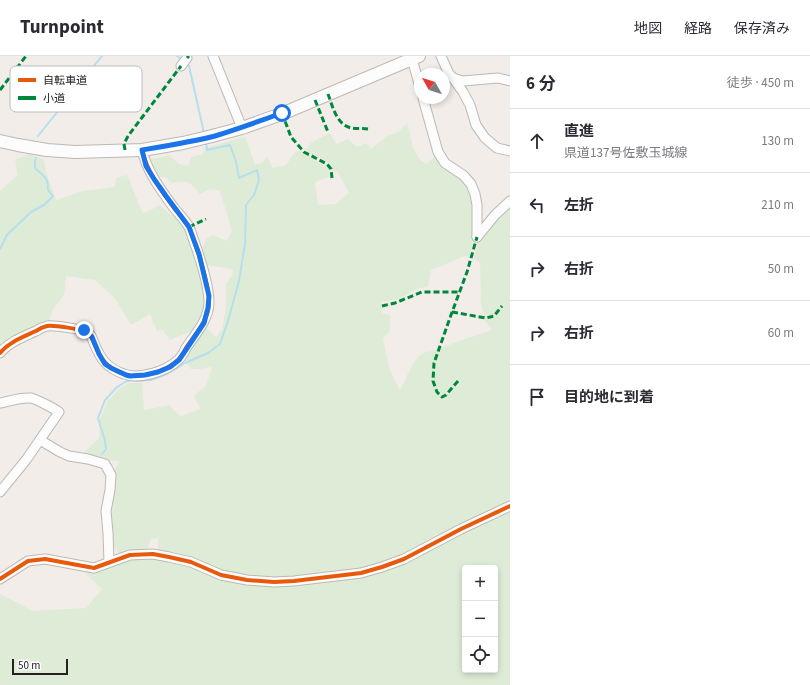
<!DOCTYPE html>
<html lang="ja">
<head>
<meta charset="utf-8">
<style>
  body { margin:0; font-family:"Source Sans 3","Noto Sans JP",sans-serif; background:#f7f7f7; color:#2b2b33 }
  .controls { position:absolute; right:12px; bottom:12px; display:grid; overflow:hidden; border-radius:4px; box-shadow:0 2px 6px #0003 }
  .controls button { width:36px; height:36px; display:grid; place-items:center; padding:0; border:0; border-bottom:1px solid #e1e1e2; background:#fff; color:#2b2b33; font:20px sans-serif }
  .compass { position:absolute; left:414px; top:12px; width:36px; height:36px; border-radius:50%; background:#fff; box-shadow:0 2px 6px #0003; rotate:309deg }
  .scale { position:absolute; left:12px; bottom:10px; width:56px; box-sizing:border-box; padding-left:4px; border:2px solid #24211e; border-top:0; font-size:11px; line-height:14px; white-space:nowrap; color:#24211e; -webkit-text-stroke:3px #fff; paint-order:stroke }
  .stop { position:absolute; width:12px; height:12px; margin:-9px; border:3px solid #1a73e8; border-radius:50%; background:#fff }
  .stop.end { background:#1a73e8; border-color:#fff; box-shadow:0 1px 4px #0008 }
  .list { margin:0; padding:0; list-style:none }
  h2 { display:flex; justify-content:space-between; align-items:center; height:52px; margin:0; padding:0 16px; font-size:17px }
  h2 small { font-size:13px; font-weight:400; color:#7c7c81 }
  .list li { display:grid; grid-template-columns:26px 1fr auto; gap:12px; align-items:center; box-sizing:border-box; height:64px; padding:0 16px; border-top:1px solid #e1e1e2 }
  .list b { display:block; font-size:15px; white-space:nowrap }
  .list p { margin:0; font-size:13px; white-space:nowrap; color:#7c7c81 }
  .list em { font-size:13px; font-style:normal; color:#7c7c81 }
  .icon { flex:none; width:22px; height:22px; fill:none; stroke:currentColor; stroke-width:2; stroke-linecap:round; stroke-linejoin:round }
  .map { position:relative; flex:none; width:510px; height:629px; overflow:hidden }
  header { display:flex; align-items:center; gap:24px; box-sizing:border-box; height:56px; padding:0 20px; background:#fff; border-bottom:1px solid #e1e1e2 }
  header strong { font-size:19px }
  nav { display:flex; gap:22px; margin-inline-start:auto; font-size:14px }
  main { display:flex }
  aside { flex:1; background:#fff }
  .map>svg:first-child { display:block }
</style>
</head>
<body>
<header>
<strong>Turnpoint</strong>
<nav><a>地図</a><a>経路</a><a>保存済み</a></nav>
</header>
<main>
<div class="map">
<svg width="510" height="629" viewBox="0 0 510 629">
  <rect width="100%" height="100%" fill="#f2ede8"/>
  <!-- green -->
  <g fill="#deecd7" fill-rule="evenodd">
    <path d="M 407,67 L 413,92 L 420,104 L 427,108 L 435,100 L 443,110 L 468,128 L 474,141 L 475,181 L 469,201 L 465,200 L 431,214 L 428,231 L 419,232 L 398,243 L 381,246 L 382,257 L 390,259 L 390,275 L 383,282 L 389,312 L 400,334 L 413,307 L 420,299 L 426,296 L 433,295 L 459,285 L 492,274 L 485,265 L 481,246 L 480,206 L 474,203 L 479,182 L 510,148 L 510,448 L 414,495 L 363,514 L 272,524 L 221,516 L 158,496 L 158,482 L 151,483 L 147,494 C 140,496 125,501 119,497 C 107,490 110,429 114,416 C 115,412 118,408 120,405 L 104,404 L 80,400 L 99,382 L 100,363 L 108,344 L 120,332 L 128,327 L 142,327 L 144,354 L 170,349 L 174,355 L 181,360 L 200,353 L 194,339 L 206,330 L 212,311 L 199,313 L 191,313 L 184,304 L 205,271 L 216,281 L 222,274 L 226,251 L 226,228 L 233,218 L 232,213 L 212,210 L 205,208 L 201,194 L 207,182 L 213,179 L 226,185 L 232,175 L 220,135 L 210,133 L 200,138 C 191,126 187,124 172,127 L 165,121 L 158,121 L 150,109 L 150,104 L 169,99 L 179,108 L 189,110 L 191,101 L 202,98 L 205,92 L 245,81 L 255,108 L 262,107 L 267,101 L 270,106 L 273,112 L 286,109 L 295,96 L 301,95 C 306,99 327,110 329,114 C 329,114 329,120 329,121 L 315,126 L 318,149 L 336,148 L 349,137 L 338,116 L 334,115 C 328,101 317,103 306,94 L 311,87 L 330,77 L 336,88 L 348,83 L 357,91 L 366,87 L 371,93 L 387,80 L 398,76 Z"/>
    <path d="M 30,98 L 44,104 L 46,115 L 56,144 L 83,135 L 115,131 L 116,122 L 127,119 L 143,158 L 160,149 L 172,160 L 177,160 L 186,173 L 197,200 L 205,241 L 205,253 L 195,274 L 170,284 L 162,273 L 157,275 L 150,258 L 131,269 L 114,241 L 95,224 L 66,220 C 65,226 66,235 63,240 C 57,251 50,252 50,266 L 0,291 L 0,135 L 18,119 L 15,103 Z"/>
    <path d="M 510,453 L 510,629 L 0,629 L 0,538 L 33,555 L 86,552 L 102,533 L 87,519 L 86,514 L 129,503 L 150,502 L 166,503 L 257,528 L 360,521 ZM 465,512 L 495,512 L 495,614 L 465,614 Z"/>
  </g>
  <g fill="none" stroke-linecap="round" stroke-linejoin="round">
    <!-- stream -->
    <g stroke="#b6dfed" stroke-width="2">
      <polyline points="177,0 182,4"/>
      <polyline points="187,8 189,10 204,77"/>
      <polyline points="38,80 102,0"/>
      <path d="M 0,193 L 7,179 L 31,156 L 44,149 L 53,140 C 44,131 50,133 47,125 C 45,119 38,116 35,112 L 35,106 L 36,102"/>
      <polyline points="102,398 106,393 105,385 98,362 105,344 117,331 127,325 151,324 167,318 185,307 208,297 220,288 228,265 239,225 245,188 246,149 254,139 259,124 257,114 239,122 236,106 230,89 207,94 206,86"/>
    </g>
    <defs>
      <g id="street">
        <polyline points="213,0 242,72"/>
        <polyline points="441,0 449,18 453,22 463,25 498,22 510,25"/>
        <polyline points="412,3 420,31"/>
        <polyline points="181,10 187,2"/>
        <polyline points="453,22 463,36 470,49 476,69 485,82 497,92 510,95"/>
        <polyline points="423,42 438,96 445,107 463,119 471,128 475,138 477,149 477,181"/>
        <polyline points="477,181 495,159 510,145"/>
        <path d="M 0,297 C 9,286 23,281 36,275 C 39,273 43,271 47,270 C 52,269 84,273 88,277 C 92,279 92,283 94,287 C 101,304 107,312 124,318 C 139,324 167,315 178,304 C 182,301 184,296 186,292 C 196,277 208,265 209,247 C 209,228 200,202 194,185 C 192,180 191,175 189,171 C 185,164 179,158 174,152 C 161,134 147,116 142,94"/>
        <path d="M 0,347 C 10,345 21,341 31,342 C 38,344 53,352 59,356 L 26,404 L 0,436"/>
        <polyline points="40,384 60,396 69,400 88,403 105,408 111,419 110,434 106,455 108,477 109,506"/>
        <polyline points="0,523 28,505 45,503 94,512 130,499 153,498 169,501 191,506 221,519 247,524 274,526 294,525 361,517 382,511 404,503 461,473 510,450"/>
      </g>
      <polyline id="secondary" points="0,85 18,89 47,94 75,96 142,94 183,87 212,80 242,72 284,57 419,0"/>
    </defs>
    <!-- street casing -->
    <use href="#street" stroke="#bcb8b4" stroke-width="11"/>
    <!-- secondary casing -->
    <use href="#secondary" stroke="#bcb8b4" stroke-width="14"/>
    <!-- street -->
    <use href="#street" stroke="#fdfcfc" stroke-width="9"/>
    <!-- secondary -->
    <use href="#secondary" stroke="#fdfcfc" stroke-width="12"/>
    <!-- quiet -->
    <g stroke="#00873e" stroke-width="3" stroke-dasharray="6 3" stroke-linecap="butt">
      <polyline points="187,2 189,0"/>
      <polyline points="0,34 26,0"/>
      <path d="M 328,38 C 333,51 336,68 351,72 C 356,73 362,72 368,73"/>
      <polyline points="315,44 328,76"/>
      <polyline points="282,57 291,81 304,96 327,108 331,113 332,122"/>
      <polyline points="125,94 124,88 128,80 181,10"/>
      <polyline points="189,171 206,163"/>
      <polyline points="382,250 395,247 422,236 460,236"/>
      <polyline points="452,256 486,262 494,260 502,250"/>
      <polyline points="458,325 446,339 442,341 437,336 433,325 434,307 451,259 467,216 477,181"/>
    </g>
    <defs>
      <g id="cycleway">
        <path d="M 0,297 C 9,286 23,281 36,275 C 39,273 43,271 47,270 C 52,269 84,273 88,277 C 92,279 92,283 94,287 C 101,304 107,312 124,318 C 139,324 167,315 178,304 C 182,301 184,296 186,292 C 196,277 208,265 209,247 C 209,228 200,202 194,185 C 192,180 191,175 189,171 C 185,164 179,158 174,152 C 161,134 147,116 142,94"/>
        <polyline points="0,523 28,505 45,503 94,512 130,499 153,498 169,501 191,506 221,519 247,524 274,526 294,525 361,517 382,511 404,503 461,473 510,450"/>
      </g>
    </defs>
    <!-- cycleway casing -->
    <use href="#cycleway" stroke="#fff" stroke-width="6"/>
    <!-- cycleway -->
    <use href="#cycleway" stroke="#e8590c" stroke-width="4"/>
  </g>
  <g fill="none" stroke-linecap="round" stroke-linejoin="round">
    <!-- route -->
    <path stroke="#1a73e8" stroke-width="5" d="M 84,274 L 88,277 L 92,281 L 99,298 L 105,308 L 111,312 L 126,319 L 130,320 L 145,319 L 158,316 L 170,311 L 179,304 L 204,267 L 208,252 L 209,240 L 199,198 L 189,171 L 166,140 L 154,123 L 146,110 L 142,94 C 166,90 191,86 215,80 C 237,73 260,65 282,57"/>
  </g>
  <!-- legend -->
  <rect x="10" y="10" width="132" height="46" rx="6" fill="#fff" stroke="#bdbcbc" stroke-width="1"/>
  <rect x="18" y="22" width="18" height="4" fill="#e8590c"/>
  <rect x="18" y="40" width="18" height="4" fill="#00873e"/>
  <g font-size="11" fill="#24211e">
    <text x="43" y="28">自転車道</text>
    <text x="43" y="46">小道</text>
  </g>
</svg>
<div class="controls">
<button>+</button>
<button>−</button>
<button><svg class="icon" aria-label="locate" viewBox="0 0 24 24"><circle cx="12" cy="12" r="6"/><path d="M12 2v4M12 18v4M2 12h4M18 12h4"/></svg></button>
</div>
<svg class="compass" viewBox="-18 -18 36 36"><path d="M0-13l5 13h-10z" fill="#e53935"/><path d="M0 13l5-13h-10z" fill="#7c7c81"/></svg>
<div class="scale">50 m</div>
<div class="stop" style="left:282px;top:57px"></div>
<div class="stop end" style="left:84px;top:274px"></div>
</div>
<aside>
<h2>6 分<small>徒歩 · 450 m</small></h2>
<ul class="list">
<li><svg class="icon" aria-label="ahead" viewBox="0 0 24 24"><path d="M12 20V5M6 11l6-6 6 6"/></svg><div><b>直進</b><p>県道137号佐敷玉城線</p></div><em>130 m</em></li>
<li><svg class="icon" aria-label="left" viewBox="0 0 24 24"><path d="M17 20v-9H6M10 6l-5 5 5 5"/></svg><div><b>左折</b></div><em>210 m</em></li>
<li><svg class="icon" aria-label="right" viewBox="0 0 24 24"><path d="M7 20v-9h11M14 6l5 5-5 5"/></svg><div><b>右折</b></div><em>50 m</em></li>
<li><svg class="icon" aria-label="right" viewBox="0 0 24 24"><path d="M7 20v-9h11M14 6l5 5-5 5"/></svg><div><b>右折</b></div><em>60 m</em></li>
<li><svg class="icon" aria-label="arrive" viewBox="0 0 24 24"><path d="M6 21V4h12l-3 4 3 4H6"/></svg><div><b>目的地に到着</b></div></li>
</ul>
</aside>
</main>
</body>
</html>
